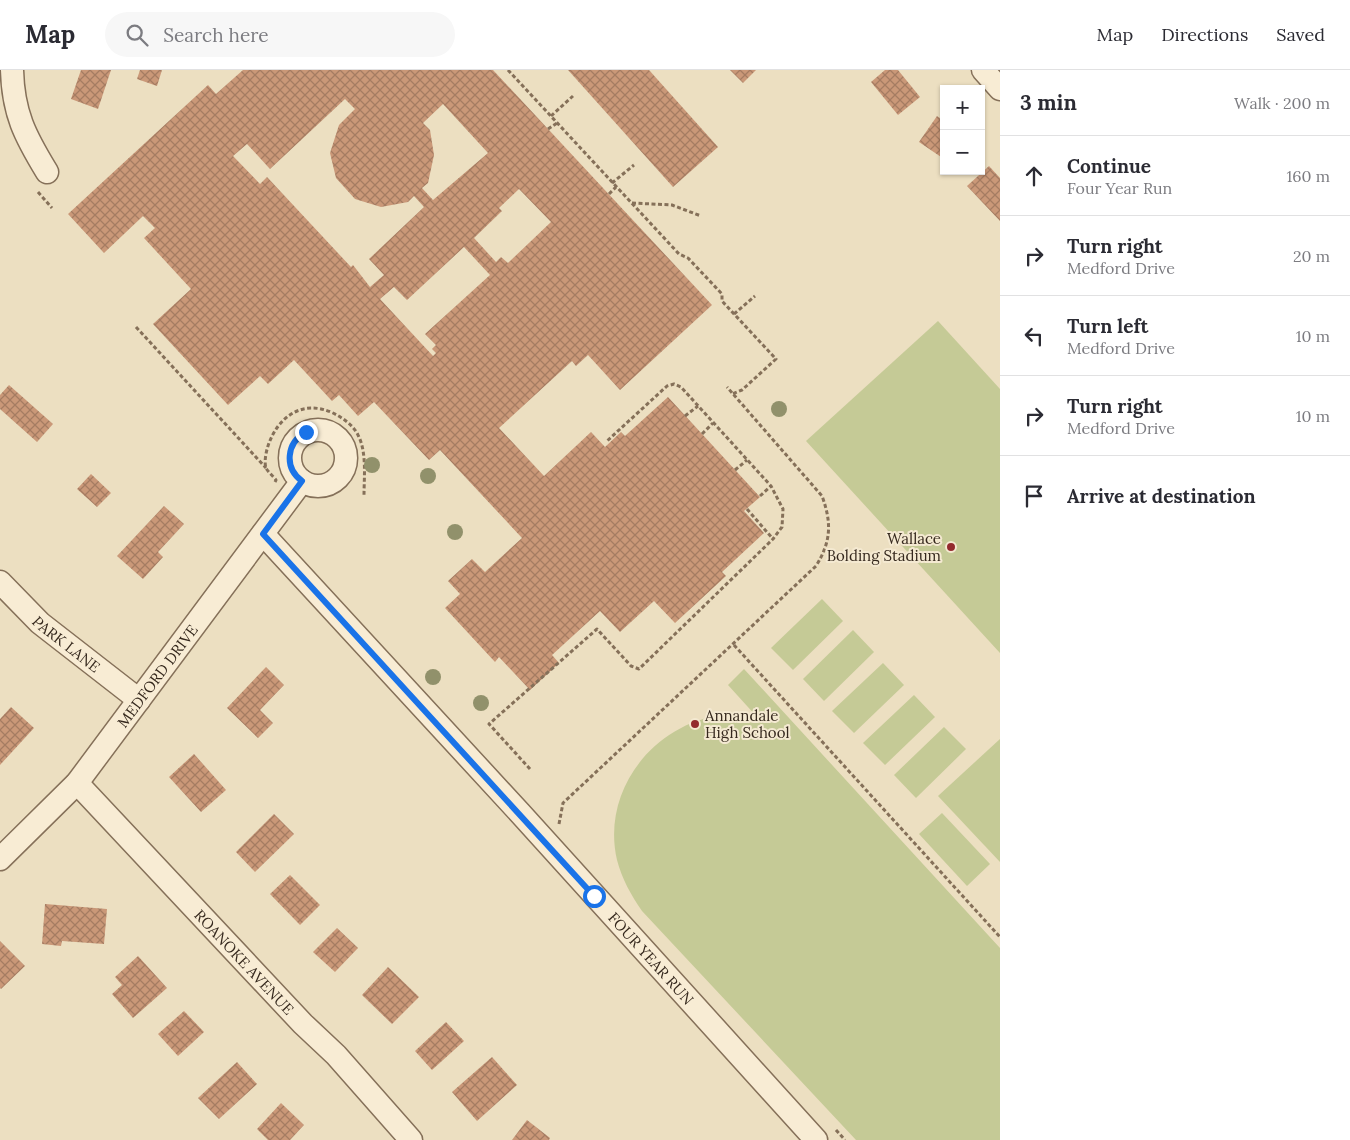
<!DOCTYPE html>
<html lang="en">
<head>
<meta charset="utf-8">
<style>
  body { margin:0; font-family:Lora,serif; background:#f7f7f7; color:#2b2b33 }
  .controls { position:absolute; right:15px; top:15px; display:grid; overflow:hidden; border-radius:0px; box-shadow:0 1px 4px #0004 }
  .controls button { width:45px; height:45px; display:grid; place-items:center; padding:0; border:0; border-bottom:1px solid #e1e1e2; background:#fff; color:#2b2b33; font:25px sans-serif }
  .stop { position:absolute; width:15px; height:15px; margin:-11px; border:4px solid #1a73e8; border-radius:50%; background:#fff }
  .stop.end { background:#1a73e8; border-color:#fff; box-shadow:0 1px 5px #0008 }
  .list { margin:0; padding:0; list-style:none }
  h2 { display:flex; justify-content:space-between; align-items:center; height:65px; margin:0; padding:0 20px; font-size:21px }
  h2 small { font-size:16px; font-weight:400; color:#7c7c81 }
  .list li { display:grid; grid-template-columns:32px 1fr auto; gap:15px; align-items:center; box-sizing:border-box; height:80px; padding:0 20px; border-top:1px solid #e1e1e2 }
  .list b { display:block; font-size:19px; white-space:nowrap }
  .list p { margin:0; font-size:16px; white-space:nowrap; color:#7c7c81 }
  .list em { font-size:16px; font-style:normal; color:#7c7c81 }
  .icon { flex:none; width:28px; height:28px; fill:none; stroke:currentColor; stroke-width:2; stroke-linecap:round; stroke-linejoin:round }
  .map { position:relative; flex:none; width:1000px; height:1070px; overflow:hidden }
  header { display:flex; align-items:center; gap:30px; box-sizing:border-box; height:70px; padding:0 25px; background:#fff; border-bottom:1px solid #e1e1e2 }
  header strong { font-size:24px }
  nav { display:flex; gap:28px; margin-inline-start:auto; font-size:18px }
  .search { width:350px; height:45px; background:#f7f7f7; display:flex; align-items:center; gap:12px; box-sizing:border-box; padding:0 18px; border-radius:28px; color:#7c7c81; font-size:19px }
  main { display:flex }
  aside { flex:1; background:#fff }
  .map>svg:first-child { display:block }
</style>
</head>
<body>
<header>
<strong>Map</strong>
<div class="search"><svg class="icon" aria-label="search" viewBox="0 0 24 24"><circle cx="10" cy="10" r="6"/><path d="M15 15l6 6"/></svg>Search here</div>
<nav><a>Map</a><a>Directions</a><a>Saved</a></nav>
</header>
<main>
<div class="map">
<svg width="1000" height="1070" viewBox="0 0 1000 1070">
  <defs>
    <pattern id="building-cross-hatch" width="8" height="8" patternUnits="userSpaceOnUse" patternTransform="scale(1.25)"><rect width="8" height="8" fill="#ca9878"/><path d="M0 0l8 8M0 8l8-8" fill="none" stroke="#a57c62"/></pattern>
  </defs>
  <rect width="100%" height="100%" fill="#ecdfc1"/>
  <!-- green -->
  <g fill="#c5ca96">
    <polygon points="938,251 1000,319 1000,583 806,371"/>
    <polygon points="822,529 843,551 793,600 771,578"/>
    <polygon points="853,560 874,582 824,631 803,609"/>
    <polygon points="883,593 904,615 854,663 832,641"/>
    <path d="M 744,599 L 1000,878 L 1000,1070 L 856,1070 L 642,841 C 631,825 622,809 617,790 C 601,721 653,654 722,645 C 734,644 745,646 757,647 L 728,615 Z"/>
    <polygon points="914,625 935,647 885,695 863,673"/>
    <polygon points="944,657 966,679 916,728 894,705"/>
    <polygon points="1000,669 1000,792 938,726"/>
    <polygon points="942,743 990,794 967,816 919,764"/>
  </g>
  <!-- building -->
  <g fill="url(#building-cross-hatch)" fill-rule="evenodd">
    <polygon points="81,0 111,0 98,39 71,29"/>
    <polygon points="140,0 162,0 157,16 137,9"/>
    <path d="M 243,0 L 493,0 L 712,235 L 620,320 L 588,285 L 576,296 L 572,291 L 499,358 L 544,406 L 591,362 L 605,377 L 621,362 L 625,366 L 668,327 L 760,427 L 744,441 L 764,463 L 722,502 L 726,506 L 675,553 L 654,531 L 620,562 L 600,541 L 552,585 L 559,593 L 530,620 L 499,587 L 495,592 L 445,538 L 460,524 L 448,511 L 472,489 L 485,502 L 522,468 L 440,380 L 429,390 L 374,332 L 358,346 L 339,325 L 332,331 L 294,290 L 268,314 L 260,306 L 228,335 L 153,254 L 191,219 L 144,168 L 155,158 L 143,146 L 104,183 L 68,144 L 208,15 L 216,24 ZM 345,29 L 355,39 L 339,55 L 330,83 L 336,108 L 355,129 L 381,137 L 408,132 L 414,126 L 424,137 L 369,189 L 384,205 L 370,217 L 353,195 L 351,197 L 267,107 L 260,114 L 233,86 L 247,74 L 270,99 ZM 443,34 L 488,83 L 433,130 L 422,118 L 428,113 L 434,85 L 430,60 L 423,53 ZM 519,119 L 551,152 L 508,193 L 501,187 L 496,192 L 474,168 L 502,141 L 499,138 ZM 464,177 L 490,205 L 425,264 L 436,275 L 432,279 L 436,283 L 433,286 L 380,229 L 394,217 L 407,230 Z"/>
    <polygon points="568,0 649,0 718,77 673,117"/>
    <polygon points="730,0 756,0 743,13"/>
    <polygon points="885,0 898,0 920,27 898,45 871,12"/>
    <polygon points="937,46 944,51 944,89 919,72"/>
    <polygon points="989,96 1000,108 1000,151 967,116"/>
    <polygon points="9,315 53,354 37,372 0,339 0,325"/>
    <polygon points="91,404 111,423 97,437 77,419"/>
    <polygon points="164,436 184,454 158,482 163,487 143,509 117,486"/>
    <polygon points="266,597 284,615 260,640 273,653 258,668 227,638"/>
    <polygon points="11,637 34,658 0,695 0,649"/>
    <polygon points="194,684 226,720 201,742 169,707"/>
    <polygon points="274,744 294,764 255,802 236,782"/>
    <polygon points="290,805 320,835 300,855 270,824"/>
    <polygon points="45,834 107,839 104,874 62,871 61,876 42,874"/>
    <polygon points="337,858 358,878 335,902 313,882"/>
    <polygon points="0,871 25,896 1,919 0,918"/>
    <polygon points="138,886 167,918 133,948 112,924 122,915 115,907"/>
    <polygon points="388,897 419,927 392,954 362,925"/>
    <polygon points="184,941 204,962 178,986 158,964"/>
    <polygon points="446,952 464,971 432,1000 415,981"/>
    <polygon points="492,987 517,1015 477,1051 452,1022"/>
    <polygon points="237,992 257,1014 219,1049 198,1028"/>
    <polygon points="281,1033 304,1055 290,1070 268,1070 257,1059"/>
    <polygon points="527,1050 550,1068 549,1070 512,1070"/>
  </g>
  <g fill="none" stroke-linecap="round" stroke-linejoin="round">
    <defs>
      <g id="minor">
        <path d="M 12,0 C 13,43 25,66 47,102"/>
        <polyline points="983,0 1000,19"/>
        <circle cx="318" cy="388" r="28"/>
        <path id="s1" d="M 263,464 L 520,743 L 816,1070"/>
        <path id="s2" d="M 0,512 L 40,553 L 139,630"/>
        <path id="s3" d="M 77,713 L 303,954 L 336,985 L 411,1070"/>
        <path id="s4" d="M 0,789 L 77,713 L 302,411"/>
      </g>
    </defs>
    <!-- minor casing -->
    <use href="#minor" stroke="#857059" stroke-width="25"/>
    <!-- path -->
    <g stroke="#857059" stroke-width="3" stroke-dasharray="4 2.5" stroke-linecap="butt">
      <polyline points="508,0 679,184 688,188 722,224 722,231 776,289 742,320 732,324"/>
      <polyline points="551,46 573,26"/>
      <polyline points="548,59 557,53"/>
      <polyline points="612,113 634,95"/>
      <polyline points="38,122 52,138"/>
      <polyline points="609,124 616,117"/>
      <polyline points="632,133 672,135 701,146"/>
      <polyline points="734,244 755,226"/>
      <polyline points="136,257 266,398"/>
      <polyline points="685,346 698,336"/>
      <polyline points="702,364 713,353"/>
      <polyline points="735,400 747,390"/>
      <path d="M 275,412 L 276,410 C 274,407 268,402 266,398 C 264,392 266,382 268,376 C 278,346 303,329 333,343 C 343,348 353,355 358,365 C 367,382 364,407 364,426"/>
      <polyline points="760,426 771,416"/>
      <polyline points="747,439 773,469"/>
      <polyline points="734,575 1000,867"/>
      <polyline points="530,699 489,654 597,559 631,596 639,599 773,469 782,457 783,439 771,416 681,317 674,314 667,316 607,371"/>
      <path d="M 559,754 L 563,733 L 816,496 C 831,472 832,453 822,426 L 727,317"/>
      <polyline points="836,1060 845,1070"/>
    </g>
    <!-- minor -->
    <use href="#minor" stroke="#f8ecd4" stroke-width="22"/>
  </g>
  <!-- trees -->
  <g fill="#91916b">
    <circle cx="779" cy="339" r="8"/>
    <circle cx="372" cy="395" r="8"/>
    <circle cx="428" cy="406" r="8"/>
    <circle cx="455" cy="462" r="8"/>
    <circle cx="433" cy="607" r="8"/>
    <circle cx="481" cy="633" r="8"/>
  </g>
  <g fill="none" stroke-linecap="round" stroke-linejoin="round">
    <!-- route -->
    <path stroke="#1a73e8" stroke-width="6" d="M 306,362 C 286,373 284,398 302,411 L 263,464 L 594,826"/>
  </g>
  <!-- markers -->
  <g fill="#932b2e" stroke="#f4e9d1" stroke-width="2">
    <circle cx="951" cy="477" r="5"/>
    <circle cx="695" cy="654" r="5"/>
  </g>
  <g text-anchor="middle" dominant-baseline="central" stroke-width="4" stroke-linejoin="round" paint-order="stroke">
    <!-- poi labels -->
    <g font-size="15" fill="#35281d" stroke="#f4e9d1" text-anchor="end">
      <text x="941" y="468">Wallace<tspan x="941" dy="17">Bolding Stadium</tspan></text>
      <text x="705" y="645" text-anchor="start">Annandale<tspan x="705" dy="17">High School</tspan></text>
    </g>
    <!-- street labels -->
    <g font-size="15" fill="#35281d" stroke="#f4e9d1">
      <text stroke="none"><textPath href="#s2" startOffset="91">PARK LANE</textPath></text>
      <text stroke="none"><textPath href="#s4" startOffset="242">MEDFORD DRIVE</textPath></text>
      <text stroke="none"><textPath href="#s1" startOffset="575">FOUR YEAR RUN</textPath></text>
      <text stroke="none"><textPath href="#s3" startOffset="245">ROANOKE AVENUE</textPath></text>
    </g>
  </g>
</svg>
<div class="controls">
<button>+</button>
<button>−</button>
</div>
<div class="stop" style="left:594px;top:826px"></div>
<div class="stop end" style="left:306px;top:362px"></div>
</div>
<aside>
<h2>3 min<small>Walk · 200 m</small></h2>
<ul class="list">
<li><svg class="icon" aria-label="ahead" viewBox="0 0 24 24"><path d="M12 20V5M6 11l6-6 6 6"/></svg><div><b>Continue</b><p>Four Year Run</p></div><em>160 m</em></li>
<li><svg class="icon" aria-label="right" viewBox="0 0 24 24"><path d="M7 20v-9h11M14 6l5 5-5 5"/></svg><div><b>Turn right</b><p>Medford Drive</p></div><em>20 m</em></li>
<li><svg class="icon" aria-label="left" viewBox="0 0 24 24"><path d="M17 20v-9H6M10 6l-5 5 5 5"/></svg><div><b>Turn left</b><p>Medford Drive</p></div><em>10 m</em></li>
<li><svg class="icon" aria-label="right" viewBox="0 0 24 24"><path d="M7 20v-9h11M14 6l5 5-5 5"/></svg><div><b>Turn right</b><p>Medford Drive</p></div><em>10 m</em></li>
<li><svg class="icon" aria-label="arrive" viewBox="0 0 24 24"><path d="M6 21V4h12l-3 4 3 4H6"/></svg><div><b>Arrive at destination</b></div></li>
</ul>
</aside>
</main>
</body>
</html>
